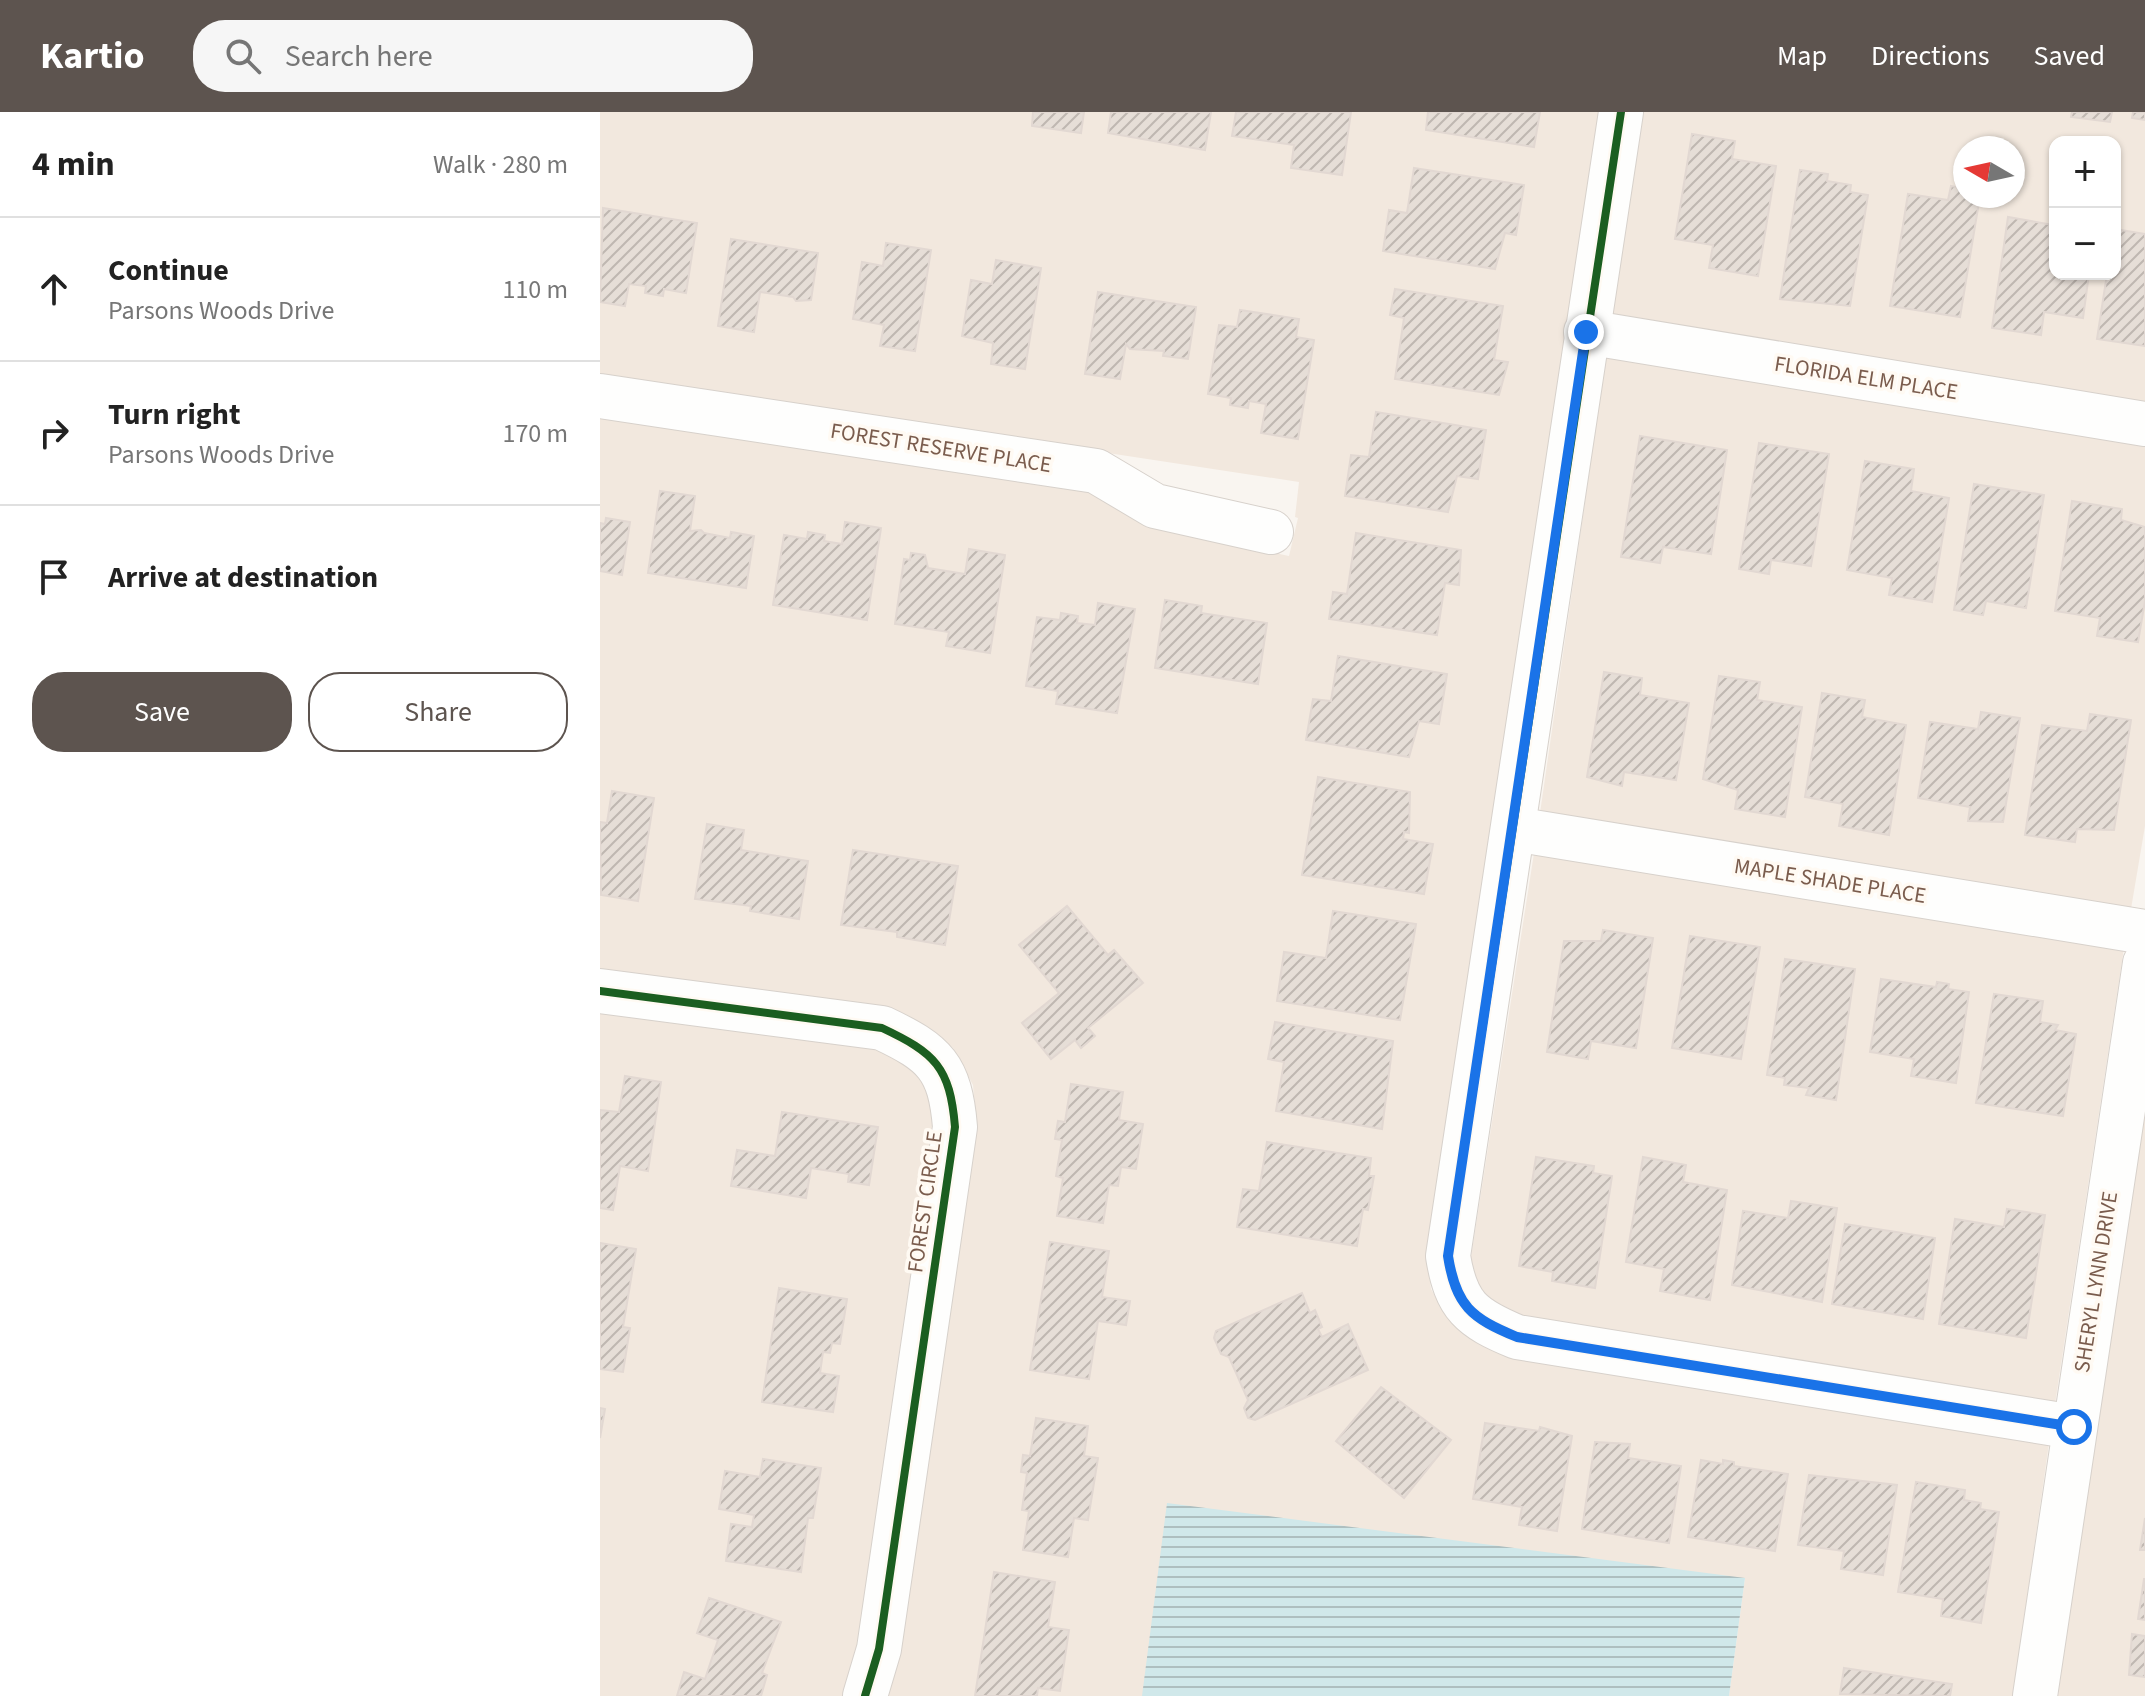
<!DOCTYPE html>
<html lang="en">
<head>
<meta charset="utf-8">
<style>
  body { margin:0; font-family:"Source Sans 3",sans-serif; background:#f6f6f6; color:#222 }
  .controls { position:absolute; right:24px; top:24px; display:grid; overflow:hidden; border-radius:16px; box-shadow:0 2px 6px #0004 }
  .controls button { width:72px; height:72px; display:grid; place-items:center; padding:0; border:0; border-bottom:2px solid #e0e0e0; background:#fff; color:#222; font:40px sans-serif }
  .compass { position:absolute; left:1353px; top:24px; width:72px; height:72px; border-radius:50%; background:#fff; box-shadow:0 2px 6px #0004; rotate:279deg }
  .stop { position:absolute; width:24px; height:24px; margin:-18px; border:6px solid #1a73e8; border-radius:50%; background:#fff }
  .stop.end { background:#1a73e8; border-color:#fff; box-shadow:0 2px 8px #0008 }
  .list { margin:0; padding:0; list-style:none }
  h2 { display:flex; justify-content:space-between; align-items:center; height:104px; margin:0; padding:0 32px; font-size:34px }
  h2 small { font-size:26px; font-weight:400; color:#767676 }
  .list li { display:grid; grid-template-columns:52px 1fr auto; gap:24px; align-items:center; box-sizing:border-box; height:144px; padding:0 32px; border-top:2px solid #e0e0e0 }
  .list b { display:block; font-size:30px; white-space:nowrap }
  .list p { margin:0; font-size:26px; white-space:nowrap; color:#767676 }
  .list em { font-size:26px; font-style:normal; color:#767676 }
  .actions { display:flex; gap:16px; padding:24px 32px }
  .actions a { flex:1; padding:18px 0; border:2px solid #5d544f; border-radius:32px; text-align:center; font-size:28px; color:#5d544f }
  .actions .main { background:#5d544f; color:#fff }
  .icon { flex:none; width:44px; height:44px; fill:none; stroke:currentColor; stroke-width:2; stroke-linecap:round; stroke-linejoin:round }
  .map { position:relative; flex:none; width:1545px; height:1584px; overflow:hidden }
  header { display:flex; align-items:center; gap:48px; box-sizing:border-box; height:112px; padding:0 40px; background:#5d544f; color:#fff }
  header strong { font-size:38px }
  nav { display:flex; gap:44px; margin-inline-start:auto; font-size:28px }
  .search { width:560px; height:72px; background:#f6f6f6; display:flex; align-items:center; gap:20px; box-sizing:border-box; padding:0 28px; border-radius:32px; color:#767676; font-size:30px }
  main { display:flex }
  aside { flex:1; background:#fff }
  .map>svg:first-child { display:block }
</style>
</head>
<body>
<header>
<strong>Kartio</strong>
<div class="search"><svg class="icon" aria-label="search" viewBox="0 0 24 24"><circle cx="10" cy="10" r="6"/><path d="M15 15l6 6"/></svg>Search here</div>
<nav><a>Map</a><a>Directions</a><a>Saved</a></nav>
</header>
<main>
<aside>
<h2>4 min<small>Walk · 280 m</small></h2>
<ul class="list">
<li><svg class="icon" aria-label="ahead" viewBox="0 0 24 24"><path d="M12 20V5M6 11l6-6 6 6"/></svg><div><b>Continue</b><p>Parsons Woods Drive</p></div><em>110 m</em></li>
<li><svg class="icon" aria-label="right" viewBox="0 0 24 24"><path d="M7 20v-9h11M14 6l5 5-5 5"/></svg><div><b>Turn right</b><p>Parsons Woods Drive</p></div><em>170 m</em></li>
<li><svg class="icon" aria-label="arrive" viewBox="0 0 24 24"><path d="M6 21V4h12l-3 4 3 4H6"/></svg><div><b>Arrive at destination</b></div></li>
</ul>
<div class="actions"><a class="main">Save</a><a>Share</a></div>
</aside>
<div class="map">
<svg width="1545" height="1584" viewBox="0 0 1545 1584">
  <defs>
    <pattern id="water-rules" width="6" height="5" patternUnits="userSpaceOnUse" patternTransform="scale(2)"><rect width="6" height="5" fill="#d0e8ea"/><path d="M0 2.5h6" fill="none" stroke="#aebfc0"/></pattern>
    <pattern id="building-hatch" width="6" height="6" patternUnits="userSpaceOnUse" patternTransform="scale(2)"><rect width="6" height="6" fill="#e6ded7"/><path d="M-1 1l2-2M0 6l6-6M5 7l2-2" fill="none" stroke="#bfb7b1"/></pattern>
  </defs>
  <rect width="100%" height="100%" fill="#f9f5f0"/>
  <!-- residential -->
  <g fill="#f2e8de" fill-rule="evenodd">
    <polygon points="0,0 999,0 826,1140 831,1177 848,1207 876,1230 908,1243 1449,1331 1413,1584 1129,1584 1145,1466 542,1584 288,1584 300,1543 377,1018 373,973 353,936 321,911 283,896 0,859 0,305 488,378 550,414 689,444 698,406 695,405 699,370 0,264"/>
    <path d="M 1044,0 L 1545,0 L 1545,292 L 1011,204 ZM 1455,30 L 1515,30 L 1515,162 L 1455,162 ZM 1365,36 L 1413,36 L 1413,84 L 1365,84 Z"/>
    <polygon points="1006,244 1545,332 1545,714 1531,797 940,701"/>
    <polygon points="934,741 1524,836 1455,1292 922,1206 885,1185 875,1169 871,1145"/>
    <polygon points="0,899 275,935 320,962 330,984 332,1014 257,1533 242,1584 0,1584"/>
    <polygon points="1545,1000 1545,1584 1458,1584 1496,1318"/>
  </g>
  <!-- water -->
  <polygon fill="url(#water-rules)" points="567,1391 1145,1466 1129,1584 542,1584"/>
  <!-- building -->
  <g fill="url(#building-hatch)" stroke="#e2d8d2" stroke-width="2">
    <polygon points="433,0 484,0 481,21 432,14"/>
    <polygon points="511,0 611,0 605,38 508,21"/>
    <polygon points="636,0 751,0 742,63 691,56 694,33 632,24"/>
    <polygon points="828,0 940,0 934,35 826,18"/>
    <polygon points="1472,0 1512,0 1510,10 1471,5"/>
    <polygon points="1533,0 1545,0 1545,8 1532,6"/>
    <polygon points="1092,22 1135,29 1132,47 1176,54 1158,164 1109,156 1113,133 1075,127"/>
    <polygon points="814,56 924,73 916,123 905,121 895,157 783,139 789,98 807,101"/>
    <polygon points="1200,58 1228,62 1227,69 1251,73 1250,80 1268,83 1250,194 1180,187"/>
    <polygon points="1351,74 1365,77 1365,84 1380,84 1360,205 1290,194 1308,82 1348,88"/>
    <polygon points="3,96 97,111 86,181 64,177 63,184 45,181 46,174 29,172 25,194 0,190"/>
    <polygon points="1455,100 1455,162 1489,162 1483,206 1444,200 1441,223 1392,216 1408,105 1453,113"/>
    <polygon points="1515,117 1545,122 1545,234 1497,227 1507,162 1515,162"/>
    <polygon points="131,127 218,141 211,188 196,189 193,185 160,180 154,220 118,214"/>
    <polygon points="286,131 331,138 315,239 280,234 284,213 253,207 262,150 283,154"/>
    <polygon points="396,148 441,156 425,257 391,252 393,231 362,224 371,168 392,172"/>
    <polygon points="795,177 903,194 894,248 908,250 899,283 795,267 804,206 790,203"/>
    <polygon points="498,180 596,195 588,247 563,244 564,239 530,237 526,232 520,267 485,262"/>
    <polygon points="640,198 699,207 696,225 714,228 698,327 661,321 666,292 649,289 648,296 630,293 631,286 608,282 619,213 637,215"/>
    <polygon points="776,300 886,318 878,367 857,364 848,400 745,384 751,343 769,345"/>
    <polygon points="1040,324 1127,338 1111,442 1063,435 1060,451 1021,445"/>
    <polygon points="1159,331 1229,342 1211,454 1171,448 1169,462 1139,457"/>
    <polygon points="1265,349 1314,357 1311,379 1349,386 1332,490 1289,483 1292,466 1247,458"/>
    <polygon points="1374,372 1444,383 1426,496 1386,489 1383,503 1354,498"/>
    <polygon points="60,379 95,384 90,419 101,418 104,421 130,426 131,420 154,424 146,476 48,461"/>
    <polygon points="1472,389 1522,397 1521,408 1545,415 1545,489 1538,530 1497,524 1500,506 1455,499"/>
    <polygon points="6,406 30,410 22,463 0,459 0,411 5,412"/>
    <polygon points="245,410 281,416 267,508 173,493 184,423 207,427 208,420 225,423 224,429 242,432"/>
    <polygon points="756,421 861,438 859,473 845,471 837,523 729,507 733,480 747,482"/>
    <polygon points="369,437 405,443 390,541 346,534 349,520 295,512 304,447 310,448 311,441 325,443 328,456 365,462"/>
    <polygon points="565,488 602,494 601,501 667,511 658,572 555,556"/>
    <polygon points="498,491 535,497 517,601 456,592 458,579 426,574 437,505 460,508 461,501 478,504 477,511 495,513"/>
    <polygon points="738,544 847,562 839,612 819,609 809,645 706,628 713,587 731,589"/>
    <polygon points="1004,560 1042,566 1040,583 1089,591 1076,668 1024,660 1022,674 987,665"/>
    <polygon points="1119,564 1160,570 1157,588 1202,595 1185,705 1135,697 1138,678 1103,667"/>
    <polygon points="1222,581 1265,588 1262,605 1306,613 1289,723 1239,714 1243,692 1205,685"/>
    <polygon points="1381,600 1420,606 1403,710 1368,709 1370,695 1318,686 1330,610 1378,617"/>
    <polygon points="1490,602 1531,608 1514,718 1477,717 1475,730 1425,723 1442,613 1487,619"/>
    <polygon points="718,665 810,680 809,721 804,720 803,727 833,732 824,782 702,763"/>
    <polygon points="12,679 54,686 38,789 1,783 0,710 7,711"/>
    <polygon points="107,712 144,718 141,738 208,749 199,807 150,799 151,794 95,787"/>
    <polygon points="253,738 358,754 345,833 297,825 297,820 241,813"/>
    <polygon points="467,794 508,843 514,838 543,871 488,916 495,924 481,936 475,928 451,947 422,911 459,881 419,833"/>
    <polygon points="733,799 816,812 800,908 677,889 684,840 726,846"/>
    <polygon points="1003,818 1053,826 1036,936 991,929 988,947 947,940 964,829 1001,829"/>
    <polygon points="1090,824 1160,835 1141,947 1072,936"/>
    <polygon points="1185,847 1255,857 1236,988 1206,983 1209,976 1184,973 1185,966 1167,963"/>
    <polygon points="1281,867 1336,875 1337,870 1349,872 1348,877 1369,880 1356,971 1311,964 1314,947 1270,940"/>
    <polygon points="1394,882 1443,889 1440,910 1458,913 1455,918 1476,922 1463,1004 1376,991"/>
    <polygon points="675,910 793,929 782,1017 676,999 684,950 668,947"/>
    <polygon points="25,964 61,970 48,1059 20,1054 13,1098 0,1096 0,998 19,1000"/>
    <polygon points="471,972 523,980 519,1008 543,1012 536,1057 521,1055 518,1074 509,1073 503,1111 457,1104 463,1066 456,1064 462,1028 455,1027 458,1009 465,1010"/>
    <polygon points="182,1000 278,1015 269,1073 248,1070 249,1062 211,1056 206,1086 131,1074 137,1038 175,1044"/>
    <polygon points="667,1030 771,1046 769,1064 774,1064 768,1098 763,1097 757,1134 637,1115 643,1077 659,1079"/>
    <polygon points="936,1045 994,1054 993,1061 1012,1064 995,1176 952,1169 953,1160 919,1154"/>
    <polygon points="1043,1045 1086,1053 1083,1070 1127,1078 1110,1188 1060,1179 1064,1157 1026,1150"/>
    <polygon points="1191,1089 1237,1096 1222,1190 1132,1173 1143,1099 1188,1106"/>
    <polygon points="1407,1097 1445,1103 1426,1226 1339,1212 1355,1107 1404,1115"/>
    <polygon points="1245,1112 1335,1126 1323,1207 1232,1192"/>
    <polygon points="450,1130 509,1139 502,1185 530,1189 526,1213 498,1209 489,1267 430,1258"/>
    <polygon points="0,1131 36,1137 23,1215 30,1216 23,1260 0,1257"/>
    <polygon points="179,1176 247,1187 240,1232 232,1231 230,1241 223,1240 220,1261 239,1264 233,1300 162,1290"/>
    <polygon points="702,1181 710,1201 715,1198 722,1215 718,1217 722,1225 748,1212 768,1258 655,1308 648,1306 644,1296 648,1288 629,1245 621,1242 614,1226 616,1219"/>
    <polygon points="781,1275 851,1328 804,1386 736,1329"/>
    <polygon points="0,1296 5,1297 0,1326"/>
    <polygon points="436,1306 488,1314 484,1344 498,1346 488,1408 474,1406 468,1445 423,1438 429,1399 422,1398 427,1361 421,1360 423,1343 430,1344"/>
    <polygon points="885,1311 939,1319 940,1315 972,1324 957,1419 919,1413 922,1395 873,1387"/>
    <polygon points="995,1330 1030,1332 1028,1346 1081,1354 1069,1431 982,1417"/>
    <polygon points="163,1347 221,1356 213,1406 208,1406 201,1460 126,1449 131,1412 152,1415 154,1403 119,1397 125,1359 160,1365"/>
    <polygon points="1101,1348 1123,1352 1123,1348 1134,1350 1134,1354 1188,1362 1175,1439 1088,1425"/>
    <polygon points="1209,1363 1297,1373 1283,1463 1241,1457 1244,1439 1198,1433"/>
    <polygon points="1316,1370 1365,1378 1364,1388 1381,1391 1380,1397 1399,1400 1381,1511 1341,1504 1343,1487 1298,1480"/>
    <polygon points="1545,1406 1545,1438 1540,1438"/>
    <polygon points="394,1460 455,1470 448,1515 469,1518 460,1579 438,1576 437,1584 375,1584"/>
    <polygon points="1544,1467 1545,1467 1545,1508 1538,1507"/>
    <polygon points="109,1486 181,1510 162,1561 167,1563 161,1584 77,1584 84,1560 105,1567 118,1528 97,1521"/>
    <polygon points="1532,1522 1545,1524 1545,1565 1529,1563"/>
    <polygon points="1244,1556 1352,1572 1350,1584 1240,1582"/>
  </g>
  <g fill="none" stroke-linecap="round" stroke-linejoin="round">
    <defs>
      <g id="minor">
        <path d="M 1021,0 L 848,1144 C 856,1194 871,1206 917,1225 L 1474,1315"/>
        <polyline points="986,220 1545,312"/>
        <polyline points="0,284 496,359 555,394 671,420"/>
        <polyline points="914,717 1545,820"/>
        <path d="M 0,879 L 282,916 C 335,941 350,955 355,1015 L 279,1537 L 265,1584"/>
        <polyline points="1435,1584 1545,851"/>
      </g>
    </defs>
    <!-- minor casing -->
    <use href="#minor" stroke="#d7d1cb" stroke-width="46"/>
    <!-- minor -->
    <use href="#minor" stroke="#fefefd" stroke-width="44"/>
    <defs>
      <g id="cycleway">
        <path d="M 1021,0 L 848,1144 C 856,1194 871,1206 917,1225 L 1474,1315"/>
        <path d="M 0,879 L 282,916 C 335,941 350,955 355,1015 L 279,1537 L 265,1584"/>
      </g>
    </defs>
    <!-- cycleway casing -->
    <use href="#cycleway" stroke="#fffaf3" stroke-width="13"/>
    <!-- cycleway -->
    <use href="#cycleway" stroke="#1b5e20" stroke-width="8"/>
  </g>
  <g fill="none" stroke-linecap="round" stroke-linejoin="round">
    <!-- route -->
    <path stroke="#1a73e8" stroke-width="10" d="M 986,220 L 848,1144 C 856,1194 871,1206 917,1225 L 1474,1315"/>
  </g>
  <g text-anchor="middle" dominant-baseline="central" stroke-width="7" stroke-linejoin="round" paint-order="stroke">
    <!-- street labels -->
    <g font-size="22" fill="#7a5c4d" stroke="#fffaf3">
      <text transform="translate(1266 266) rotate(9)">FLORIDA ELM PLACE</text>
      <text transform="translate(341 336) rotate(9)">FOREST RESERVE PLACE</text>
      <text transform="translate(1230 769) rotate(9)">MAPLE SHADE PLACE</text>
      <text transform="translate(325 1090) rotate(-82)">FOREST CIRCLE</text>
      <text transform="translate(1496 1170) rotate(-81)">SHERYL LYNN DRIVE</text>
    </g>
  </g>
</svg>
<div class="controls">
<button>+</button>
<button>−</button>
</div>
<svg class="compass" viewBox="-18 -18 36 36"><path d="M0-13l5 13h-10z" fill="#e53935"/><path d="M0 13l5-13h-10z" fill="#767676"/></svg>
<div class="stop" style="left:1474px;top:1315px"></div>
<div class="stop end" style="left:986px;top:220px"></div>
</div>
</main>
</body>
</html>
